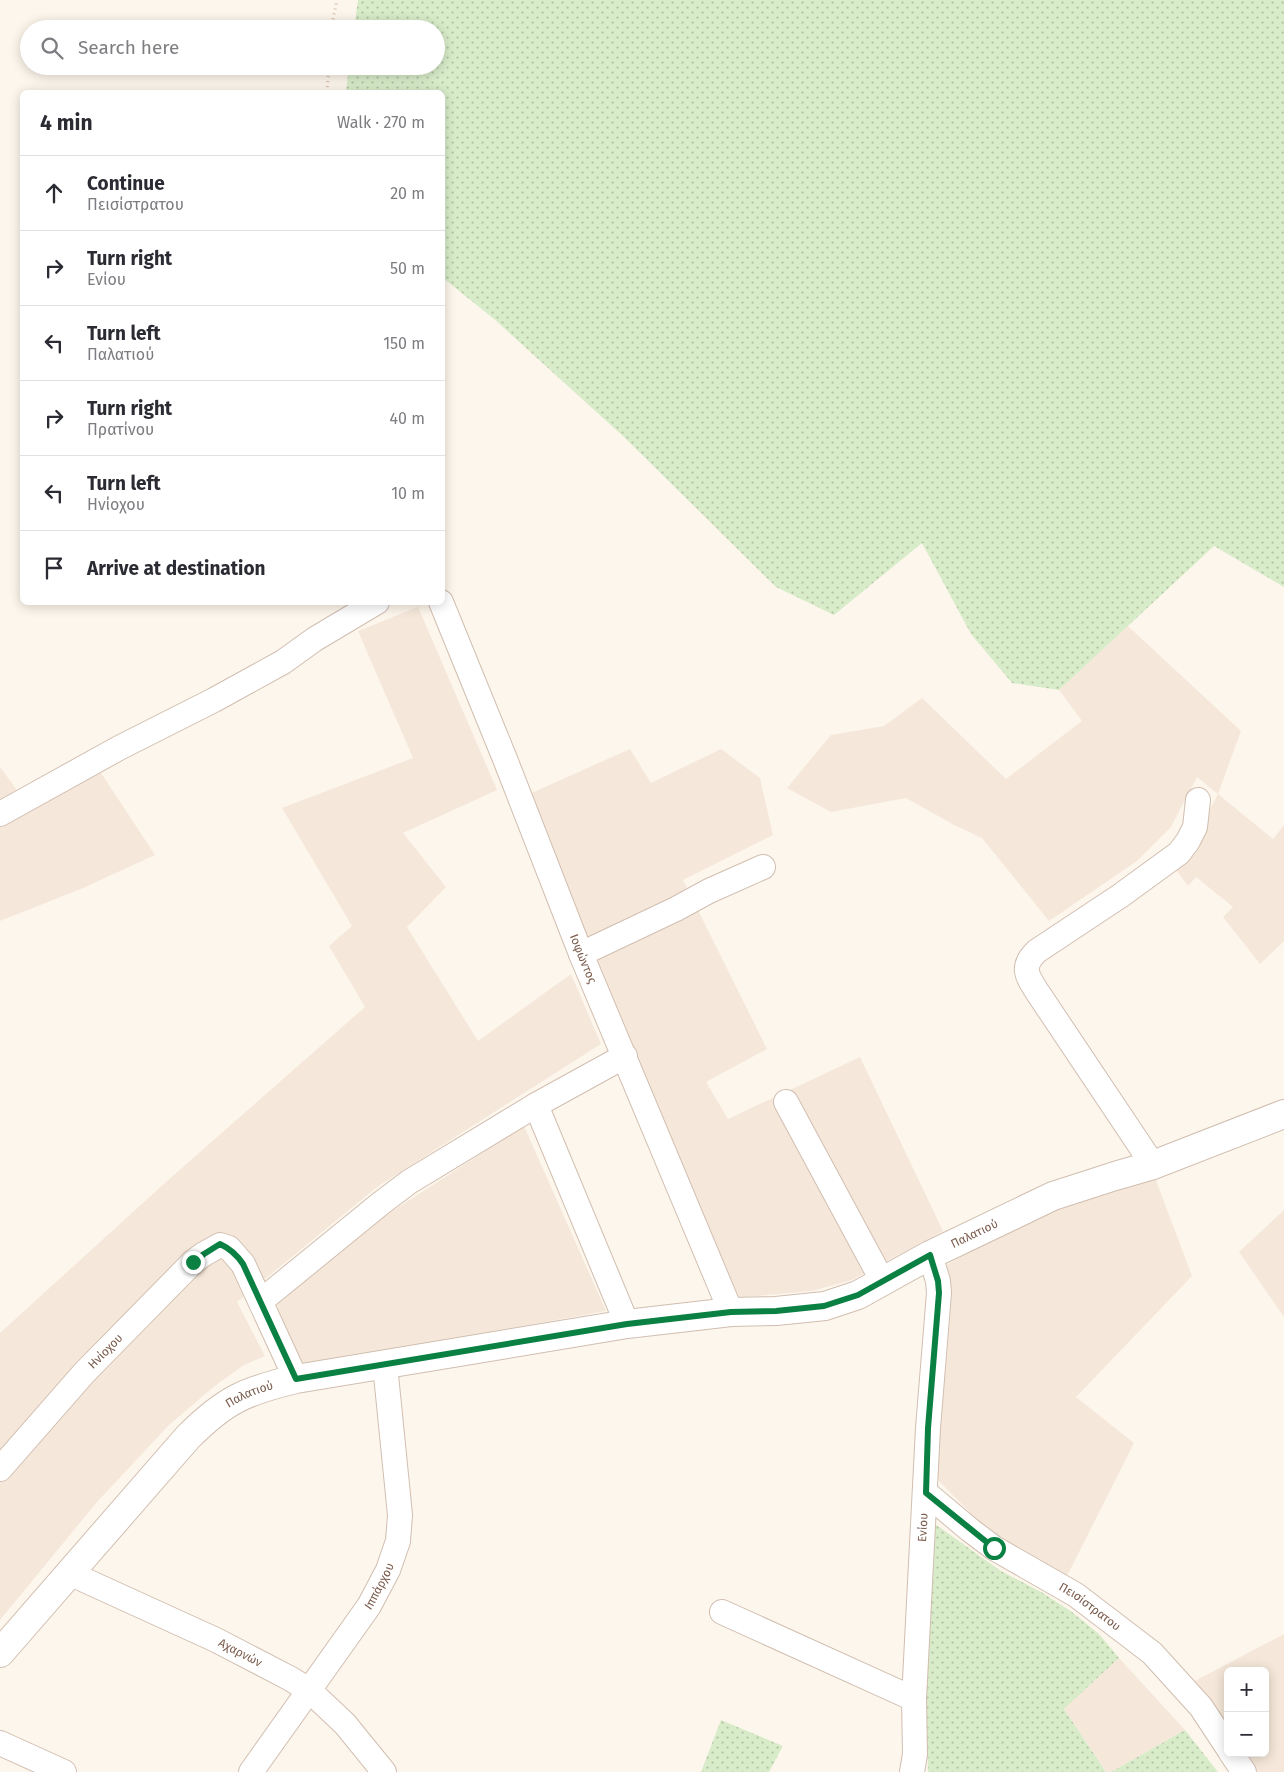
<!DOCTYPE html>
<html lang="en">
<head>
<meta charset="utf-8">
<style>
  body { margin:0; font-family:"Fira Sans",sans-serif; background:#f2f2f3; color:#2b2b33 }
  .controls { position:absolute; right:15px; bottom:15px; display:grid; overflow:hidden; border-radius:8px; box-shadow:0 2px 12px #0003 }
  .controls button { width:45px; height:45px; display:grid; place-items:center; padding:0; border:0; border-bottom:1px solid #e1e1e2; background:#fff; color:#2b2b33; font:25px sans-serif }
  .stop { position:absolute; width:15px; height:15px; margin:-11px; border:4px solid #0b8043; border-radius:50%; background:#fff }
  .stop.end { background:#0b8043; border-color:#fff; box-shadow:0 1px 5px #0008 }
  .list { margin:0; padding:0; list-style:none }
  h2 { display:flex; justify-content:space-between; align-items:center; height:65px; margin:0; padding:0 20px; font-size:21px }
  h2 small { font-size:16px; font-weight:400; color:#7c7c81 }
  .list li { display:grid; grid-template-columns:32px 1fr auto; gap:15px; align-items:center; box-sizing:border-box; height:75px; padding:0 20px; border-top:1px solid #e1e1e2 }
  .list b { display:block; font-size:19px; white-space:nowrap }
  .list p { margin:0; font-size:16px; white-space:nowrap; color:#7c7c81 }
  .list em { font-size:16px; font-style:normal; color:#7c7c81 }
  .icon { flex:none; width:28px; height:28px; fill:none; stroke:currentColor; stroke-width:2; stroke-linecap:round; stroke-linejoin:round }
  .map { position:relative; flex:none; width:1284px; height:1772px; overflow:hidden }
  .search { position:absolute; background:#fff; box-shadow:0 2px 12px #0003; left:20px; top:20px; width:425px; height:55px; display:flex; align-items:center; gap:12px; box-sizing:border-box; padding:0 18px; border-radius:28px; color:#7c7c81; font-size:19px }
  .panel { position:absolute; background:#fff; box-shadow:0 2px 12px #0003; left:20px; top:90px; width:425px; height:515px; border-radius:8px }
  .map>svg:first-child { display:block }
</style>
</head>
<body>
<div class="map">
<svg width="1284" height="1772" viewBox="0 0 1284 1772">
  <defs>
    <pattern id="grass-dots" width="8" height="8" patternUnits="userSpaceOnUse" patternTransform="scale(1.25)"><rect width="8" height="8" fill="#d8ecc9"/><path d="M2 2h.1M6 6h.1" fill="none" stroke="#b4c2a5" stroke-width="1.8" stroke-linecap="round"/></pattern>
  </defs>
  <rect width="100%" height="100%" fill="#fdf6ec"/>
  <!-- residential -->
  <g fill="#f5e8da">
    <polygon points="418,607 497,790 403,833 446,887 407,927 478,1041 571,974 601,1044 377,1187 237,1302 265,1356 244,1365 216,1385 169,1425 97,1502 0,1620 0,1333 166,1182 365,1007 329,946 352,926 282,808 413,758 358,631"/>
    <polygon points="1128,626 1241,731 1218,794 1273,839 1284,825 1284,941 1260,964 1223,917 1233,907 1196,877 1188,886 1174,867 1192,843 1218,794 1197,777 1171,827 1137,861 1049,921 982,838 954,825 906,798 831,812 787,788 831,735 884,726 922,698 1006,779 1082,721 1059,690"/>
    <polygon points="630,749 651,783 721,749 760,778 773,835 683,880 767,1049 706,1082 728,1119 860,1057 943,1231 852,1280 812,1291 734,1298 527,795"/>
    <polygon points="0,767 28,805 101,773 155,855 83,888 0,921"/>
    <polygon points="524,1126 606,1311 304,1366 277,1317 278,1298 391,1212"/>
    <polygon points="1154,1175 1192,1276 1076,1397 1134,1443 1067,1576 992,1535 936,1478 952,1294 947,1265 1011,1228 1047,1210"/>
    <polygon points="1284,1210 1284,1317 1239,1252"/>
    <polygon points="1284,1634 1284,1772 1258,1772 1246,1753 1265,1753 1265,1671 1228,1671 1228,1726 1191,1683"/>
    <polygon points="1119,1658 1185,1730 1111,1772 1106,1772 1064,1709"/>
  </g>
  <!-- grass -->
  <g fill="url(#grass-dots)">
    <polygon points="358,0 1284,0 1284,587 1214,546 1059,690 1012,683 971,634 922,543 834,615 776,587 624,437 494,319 443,278 442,92 346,92 349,66 436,66 436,29 354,29"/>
    <polygon points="935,1524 1001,1571 1043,1593 1072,1612 1099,1634 1119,1658 1064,1709 1106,1772 928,1772 925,1682"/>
    <polygon points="721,1720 783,1746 769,1772 701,1772"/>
    <polygon points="1185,1730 1218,1772 1111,1772"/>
  </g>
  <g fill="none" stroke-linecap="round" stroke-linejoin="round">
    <defs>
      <g id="minor">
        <path id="s1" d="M 441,602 L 505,759 L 581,954 L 731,1312"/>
        <polyline points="0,814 119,748 214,700 283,662 315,639 377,602"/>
        <polyline points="581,954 676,909 709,891 763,867"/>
        <polyline points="786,1102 883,1282"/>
        <polyline points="536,1105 627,1324"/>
        <path d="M 1153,1165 L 1038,993 C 1027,976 1020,967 1037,951 L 1120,896 L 1179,853 L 1188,841 L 1195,827 L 1198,800"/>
        <polyline points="261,1301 380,1204 409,1182 536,1105 625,1056"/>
        <path id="s2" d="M 0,1469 L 84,1373 L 193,1262 L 204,1254 L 220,1245 L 229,1248 L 243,1264 L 296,1379"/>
        <path id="s3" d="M 926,1493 L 970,1530 L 994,1548 L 1076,1595 L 1152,1653 L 1201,1707 L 1228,1748"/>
        <path id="s4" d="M 69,1573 L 216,1640 L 291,1679 L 310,1691 L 345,1724 L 384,1772"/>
        <polyline points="722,1612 914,1699"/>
        <polyline points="0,1743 64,1772"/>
        <polyline points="1231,1753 1244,1772"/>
        <path id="s5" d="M 251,1772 L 369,1606 L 388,1570 L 398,1541 L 400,1515 L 385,1365"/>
        <path id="s6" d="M 912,1772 L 915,1754 L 914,1699 L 928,1428 L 939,1293 L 938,1281 L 930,1255"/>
      </g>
      <g id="tertiary">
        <path id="s7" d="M 0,1653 L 188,1437 C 225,1400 245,1391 296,1379 L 627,1324 L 731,1312 L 776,1311 L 825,1306 L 858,1295 L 930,1255 L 1053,1196 L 1115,1176 L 1153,1165 L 1284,1114"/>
      </g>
    </defs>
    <!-- minor casing -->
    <use href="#minor" stroke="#d1beb0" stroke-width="26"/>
    <!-- tertiary casing -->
    <use href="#tertiary" stroke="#d1beb0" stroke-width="30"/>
    <!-- path -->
    <g stroke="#d9b8a5" stroke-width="3" stroke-dasharray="1 4" stroke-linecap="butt">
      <polyline points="331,29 337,0"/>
      <polyline points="327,92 329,66"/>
    </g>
    <!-- minor -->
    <use href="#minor" stroke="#fff" stroke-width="24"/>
    <!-- tertiary -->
    <use href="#tertiary" stroke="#fff" stroke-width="28"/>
  </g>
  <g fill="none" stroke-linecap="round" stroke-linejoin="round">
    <!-- route -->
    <path stroke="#0b8043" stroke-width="6" d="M 193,1262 L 204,1254 L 220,1244 C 231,1249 237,1255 243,1264 L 296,1379 L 627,1324 L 731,1312 L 776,1311 L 824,1306 L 858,1295 L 930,1255 L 938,1281 L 939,1293 L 928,1428 L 926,1493 L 994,1548"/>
  </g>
  <g text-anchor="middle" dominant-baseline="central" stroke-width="4" stroke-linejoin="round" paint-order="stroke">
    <!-- street labels -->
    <g font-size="12" fill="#7a5c4d" stroke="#fffaf3">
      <text stroke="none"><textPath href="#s1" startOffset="384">Ιοφώντος</textPath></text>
      <text stroke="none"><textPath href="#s7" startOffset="1112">Παλατιού</textPath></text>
      <text stroke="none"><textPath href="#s2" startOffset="158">Ηνίοχου</textPath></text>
      <text stroke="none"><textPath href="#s7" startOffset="362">Παλατιού</textPath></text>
      <text stroke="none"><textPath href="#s6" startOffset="245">Ενίου</textPath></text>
      <text stroke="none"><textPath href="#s5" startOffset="226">Ιππάρχου</textPath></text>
      <text stroke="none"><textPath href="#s3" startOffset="200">Πεισίστρατου</textPath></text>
      <text stroke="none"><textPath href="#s4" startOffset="189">Αχαρνών</textPath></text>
    </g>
  </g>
</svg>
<div class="controls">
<button>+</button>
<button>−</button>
</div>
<div class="stop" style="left:994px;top:1548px"></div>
<div class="stop end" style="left:193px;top:1262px"></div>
<div class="search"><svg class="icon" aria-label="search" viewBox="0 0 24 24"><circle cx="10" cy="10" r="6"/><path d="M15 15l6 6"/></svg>Search here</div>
<section class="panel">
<h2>4 min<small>Walk · 270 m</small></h2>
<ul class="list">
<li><svg class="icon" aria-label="ahead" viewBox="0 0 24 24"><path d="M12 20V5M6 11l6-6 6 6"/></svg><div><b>Continue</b><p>Πεισίστρατου</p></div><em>20 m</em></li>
<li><svg class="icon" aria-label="right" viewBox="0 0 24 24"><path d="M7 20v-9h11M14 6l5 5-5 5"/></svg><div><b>Turn right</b><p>Ενίου</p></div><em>50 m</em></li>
<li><svg class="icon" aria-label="left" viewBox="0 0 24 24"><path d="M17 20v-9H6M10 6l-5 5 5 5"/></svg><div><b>Turn left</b><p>Παλατιού</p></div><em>150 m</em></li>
<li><svg class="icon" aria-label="right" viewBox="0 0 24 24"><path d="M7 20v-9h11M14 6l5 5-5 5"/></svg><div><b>Turn right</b><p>Πρατίνου</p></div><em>40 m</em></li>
<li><svg class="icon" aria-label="left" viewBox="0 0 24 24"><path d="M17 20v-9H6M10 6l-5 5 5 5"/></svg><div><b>Turn left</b><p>Ηνίοχου</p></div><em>10 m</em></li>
<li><svg class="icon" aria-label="arrive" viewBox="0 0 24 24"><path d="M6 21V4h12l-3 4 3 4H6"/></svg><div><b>Arrive at destination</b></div></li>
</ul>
</section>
</div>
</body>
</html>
